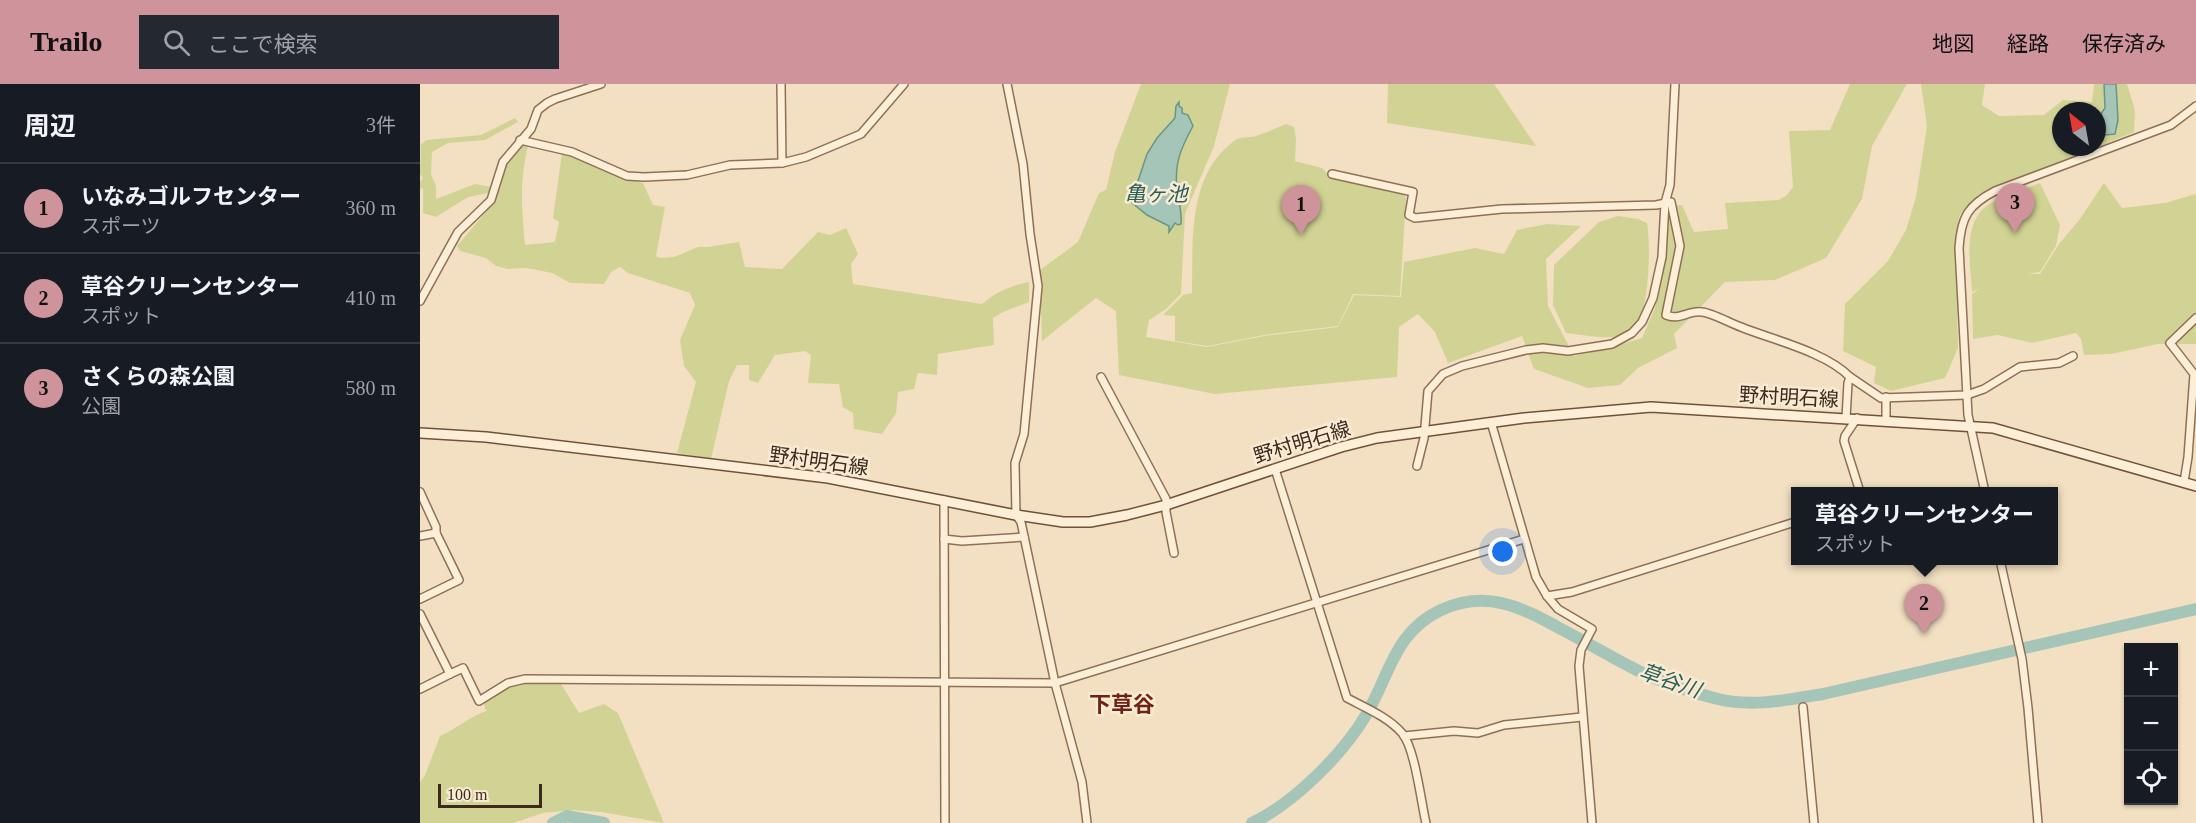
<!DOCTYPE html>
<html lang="ja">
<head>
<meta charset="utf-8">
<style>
  body { margin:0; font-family:"Times New Roman","Noto Sans JP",serif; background:#242831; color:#f1f3f6 }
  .controls { position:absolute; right:18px; bottom:18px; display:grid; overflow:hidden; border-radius:0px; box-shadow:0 2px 4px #0004 }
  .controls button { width:54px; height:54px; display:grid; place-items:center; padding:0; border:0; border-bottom:2px solid #363941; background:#171b24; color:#f1f3f6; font:30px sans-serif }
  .compass { position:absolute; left:1632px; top:18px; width:54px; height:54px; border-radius:50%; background:#171b24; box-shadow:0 2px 4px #0004; rotate:329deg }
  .scale { position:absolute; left:18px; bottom:15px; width:104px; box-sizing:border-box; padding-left:6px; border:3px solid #3d2a1d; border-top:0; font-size:16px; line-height:21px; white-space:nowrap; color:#3d2a1d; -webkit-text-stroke:4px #f9ebd3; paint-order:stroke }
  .you { position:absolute; left:1083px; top:468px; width:21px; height:21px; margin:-15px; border:4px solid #fff; border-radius:50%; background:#1a73e8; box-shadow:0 0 0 9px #1a73e833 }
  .badge { display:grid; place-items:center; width:39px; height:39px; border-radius:50%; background:#cf949b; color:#111; font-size:20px; font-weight:700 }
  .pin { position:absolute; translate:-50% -50px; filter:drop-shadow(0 2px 3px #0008) }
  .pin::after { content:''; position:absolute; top:32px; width:21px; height:18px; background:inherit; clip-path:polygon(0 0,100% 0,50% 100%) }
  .popup { position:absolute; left:1371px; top:403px; width:267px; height:78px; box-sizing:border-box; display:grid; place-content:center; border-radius:0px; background:#171b24; filter:drop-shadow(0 2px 4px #0005); font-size:20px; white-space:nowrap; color:#9ea1a6 }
  .popup b { font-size:22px; color:#f1f3f6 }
  .popup::after { content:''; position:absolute; left:50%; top:100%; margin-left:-12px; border:12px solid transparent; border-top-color:#171b24 }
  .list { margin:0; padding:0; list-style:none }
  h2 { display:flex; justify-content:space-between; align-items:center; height:78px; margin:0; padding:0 24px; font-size:26px }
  h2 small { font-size:20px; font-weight:400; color:#9ea1a6 }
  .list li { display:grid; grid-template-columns:39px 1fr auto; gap:18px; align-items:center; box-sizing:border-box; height:90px; padding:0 24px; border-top:2px solid #363941 }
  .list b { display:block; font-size:22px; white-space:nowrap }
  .list p { margin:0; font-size:20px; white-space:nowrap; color:#9ea1a6 }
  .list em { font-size:20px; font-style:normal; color:#9ea1a6 }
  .icon { flex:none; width:33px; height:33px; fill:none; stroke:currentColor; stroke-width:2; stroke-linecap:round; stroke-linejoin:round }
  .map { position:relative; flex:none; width:1776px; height:739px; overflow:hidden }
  header { display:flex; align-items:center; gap:36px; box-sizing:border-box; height:84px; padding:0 30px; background:#cf949b; color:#111 }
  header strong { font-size:28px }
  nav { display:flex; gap:33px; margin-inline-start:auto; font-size:21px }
  .search { width:420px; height:54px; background:#242831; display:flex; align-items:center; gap:15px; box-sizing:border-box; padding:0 21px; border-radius:0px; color:#9ea1a6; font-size:22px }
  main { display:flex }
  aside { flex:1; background:#171b24 }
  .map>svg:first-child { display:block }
</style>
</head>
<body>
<header>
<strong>Trailo</strong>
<div class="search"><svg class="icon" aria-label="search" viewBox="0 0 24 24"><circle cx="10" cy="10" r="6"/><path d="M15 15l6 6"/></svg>ここで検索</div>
<nav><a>地図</a><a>経路</a><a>保存済み</a></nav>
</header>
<main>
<aside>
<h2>周辺<small>3件</small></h2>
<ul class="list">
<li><span class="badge">1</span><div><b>いなみゴルフセンター</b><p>スポーツ</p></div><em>360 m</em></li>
<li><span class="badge">2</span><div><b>草谷クリーンセンター</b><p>スポット</p></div><em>410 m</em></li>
<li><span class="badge">3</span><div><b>さくらの森公園</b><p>公園</p></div><em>580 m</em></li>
</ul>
</aside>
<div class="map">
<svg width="1776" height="739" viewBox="0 0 1776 739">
  <rect width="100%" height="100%" fill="#f3e0c2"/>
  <!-- green -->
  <g fill="#d1d394">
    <polygon points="721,0 810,0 794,62 765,130 761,210 746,225 729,236 726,253 787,263 844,252 918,243 934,211 981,213 984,178 1055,164 1084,170 1097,146 1127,140 1161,142 1126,175 1128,222 1154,272 1190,264 1222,254 1235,224 1246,157 1249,122 1262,121 1274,148 1308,145 1305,119 1359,116 1367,111 1373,103 1369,47 1410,46 1430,0 1487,0 1452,62 1442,115 1406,174 1355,196 1305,198 1254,250 1257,264 1218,284 1200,301 1168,304 1114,285 1102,252 1028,279 1015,248 998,230 979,243 977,293 795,310 699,291 696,227 676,214 622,257 620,186 658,158 679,109 686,106 695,68"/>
    <polygon points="968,0 1074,0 1116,62 967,39"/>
    <polygon points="1501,0 1565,0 1562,21 1579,32 1624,31 1643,16 1672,18 1674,0 1707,0 1715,27 1714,48 1677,63 1677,27 1641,27 1641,63 1677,63 1565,109 1545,124 1539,133 1536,154 1536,181 1538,264 1525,294 1471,307 1454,299 1456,283 1423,267 1425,220 1468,177 1486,146 1496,113 1507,42"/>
    <polygon points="95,34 98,38 65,56 28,59 12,68 11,90 16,102 16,115 55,100 72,103 68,109 48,113 16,133 3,129 3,105 0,104 0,98 3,94 0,90 1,60 7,56 61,51"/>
    <path d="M 866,40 L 874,43 L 876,55 L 875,77 L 902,84 L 911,93 L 982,109 L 986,114 L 980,212 L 933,210 L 918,242 L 844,251 L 788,262 L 755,257 L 755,232 L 743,231 L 763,211 L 772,209 C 773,157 767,92 814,57 C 819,52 829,54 836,52 C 846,49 856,44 866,40 Z"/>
    <path d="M 100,58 L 108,62 C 99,99 102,124 105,161 L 135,158 L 139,138 L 133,134 L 142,69 L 150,70 L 201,93 L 223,99 L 233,121 L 245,123 L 236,172 L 240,174 L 254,173 L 278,163 L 288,163 L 319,158 L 325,183 L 362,185 L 398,148 L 410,151 L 426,144 L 438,170 L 431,180 L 433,200 L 562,220 C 577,207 590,202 609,198 L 609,218 L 583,228 L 573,234 L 574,261 L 518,270 L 517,291 L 498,289 L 494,305 L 478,308 L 476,329 L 462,350 L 434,345 L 433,329 L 423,323 L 419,300 L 388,299 L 391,271 L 385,267 L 355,271 L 338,299 L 329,296 L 329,281 L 317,281 L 309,297 L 291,375 L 257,369 L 276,298 L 264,282 L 260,256 L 275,221 L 270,209 L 208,189 L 200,183 L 191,188 L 184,200 L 150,199 L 132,189 L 107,184 L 88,185 L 76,182 L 66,174 L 40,167 L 37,162 L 75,117 L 87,75 Z"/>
    <path d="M 1620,99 L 1640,141 L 1636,162 L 1620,188 L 1608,190 L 1620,190 L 1639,160 L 1660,135 L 1684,99 L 1702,124 L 1745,119 L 1776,110 L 1776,260 L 1738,260 L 1691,270 L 1664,271 L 1661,255 L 1656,249 L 1612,259 L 1578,251 L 1553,255 L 1552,210 L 1560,204 L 1552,208 C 1551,182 1542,143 1565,123 C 1575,114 1606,105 1620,99 Z"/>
    <path d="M 1198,132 L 1218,135 L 1227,139 C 1231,160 1229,217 1219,236 C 1215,243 1205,250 1197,252 C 1187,256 1159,250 1146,249 L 1133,221 L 1134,181 L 1179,138 Z"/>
    <path d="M 95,599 L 141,600 L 159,629 L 184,620 L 198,629 L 244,739 L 181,728 L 152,726 L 123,729 L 93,739 L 0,739 L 0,698 L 5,691 L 20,652 C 36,645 49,633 66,627 L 63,616 Z"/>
  </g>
  <!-- water -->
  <g fill="#a5c5b9" stroke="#6a9587" stroke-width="1.5">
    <polygon points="1684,0 1696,0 1698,36 1695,50 1685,51 1680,45 1678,34 1685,24"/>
    <path d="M 759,18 L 759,22 L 762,24 L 762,29 L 768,31 L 773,42 C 761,64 754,79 757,106 C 759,117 762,128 761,140 L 758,141 L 755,139 L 749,148 L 749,142 L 727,131 L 711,118 L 727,70 L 737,54 L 755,34 L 756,22 Z"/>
  </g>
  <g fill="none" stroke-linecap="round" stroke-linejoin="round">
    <!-- river -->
    <g stroke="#a5c5b9" stroke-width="12">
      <polyline points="133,739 147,732 184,739"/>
      <path d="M 832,739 C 873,720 923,670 946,631 C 970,591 974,548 1021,526 C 1066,505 1101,523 1141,545 C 1164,557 1186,570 1209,582 C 1230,594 1271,608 1294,614 C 1330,624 1367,616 1403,610 L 1776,525"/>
    </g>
    <defs>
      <g id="minor">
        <polyline points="361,0 362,79"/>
        <polyline points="587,0 603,80 610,150 618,202 604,350 595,379 596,431 601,438 635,599 662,698 667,739"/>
        <polyline points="100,56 152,68 207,92 224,93 267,91 310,81 362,79 386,73 441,50 484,0"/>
        <path d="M 912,90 L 993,108 L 989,131 L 995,134 L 1082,125 L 1236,121 L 1251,118 L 1260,162 L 1246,231 C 1259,237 1269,226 1282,228 C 1292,229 1310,239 1321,243 C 1353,256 1406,268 1430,293 L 1428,299 L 1426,334"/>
        <polyline points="0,217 38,148 71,116 83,78 111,45 118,26 127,19 135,15 181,0"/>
        <polyline points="681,293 746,415 746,428 754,469"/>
        <polyline points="1430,293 1461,314 1547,311 1564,305 1600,283 1639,279 1653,272"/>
        <polyline points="1437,334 1425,352 1424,357 1440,408"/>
        <polyline points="1466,336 1466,313"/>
        <polyline points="1071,338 1116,493 1127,512 1152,508 1375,438"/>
        <polyline points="997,382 1004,354 1008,307 1023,290 1042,282 1106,266 1123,264 1148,267 1192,260 1212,249 1222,238 1233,214 1242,173 1245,119 1250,101 1255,0"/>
        <path d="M 855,385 L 927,614 C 946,624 968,633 982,649 C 995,664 1001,718 1006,739"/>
        <polyline points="1764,398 1768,373 1774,290 1750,259 1776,234"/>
        <polyline points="0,408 16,443 16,449 39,496 0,515"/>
        <path d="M 1565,408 L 1548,331 L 1539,164 C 1541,133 1548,121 1575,107 L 1751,41 L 1776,22"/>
        <polyline points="524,416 525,739"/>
        <polyline points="0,452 16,449"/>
        <polyline points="524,455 542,457 604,453"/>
        <polyline points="1580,476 1602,575 1608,624 1618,739"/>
        <polyline points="1127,512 1138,525 1172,545 1161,566 1159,582 1172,739"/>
        <polyline points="0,530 30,590 43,584 59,617 88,599 105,595 635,599 1104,455"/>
        <polyline points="0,605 30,590"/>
        <polyline points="1383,623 1394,739"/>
        <polyline points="984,652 1034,647 1058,649 1084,641 1162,633"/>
      </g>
      <polyline id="secondary" points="0,349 66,353 408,394 596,431 643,438 670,438 707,431 746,421 921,363 957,354 1104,334 1231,323 1573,344 1776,402"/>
    </defs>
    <!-- minor casing -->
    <use href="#minor" stroke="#8f7057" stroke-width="10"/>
    <!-- secondary casing -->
    <use href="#secondary" stroke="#71513a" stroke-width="12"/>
    <!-- minor -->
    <use href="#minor" stroke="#fceed7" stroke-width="7"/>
    <!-- secondary -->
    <use href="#secondary" stroke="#fceed7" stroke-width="9"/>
  </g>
  <g text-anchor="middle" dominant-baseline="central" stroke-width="5" stroke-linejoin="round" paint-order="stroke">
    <!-- street labels -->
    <g font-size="20" fill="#3d2a1d" stroke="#f9ebd3">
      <text transform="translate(1369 313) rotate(3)">野村明石線</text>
      <text transform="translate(882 358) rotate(-17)">野村明石線</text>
      <text transform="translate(399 377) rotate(8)">野村明石線</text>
    </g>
    <!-- water labels -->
    <g font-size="21" font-style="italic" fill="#2a5f57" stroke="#f9ebd3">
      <text x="736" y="110">亀ヶ池</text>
      <text transform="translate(1250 597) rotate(19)">草谷川</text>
    </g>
    <!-- quarter labels -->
    <g font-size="22" font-weight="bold" fill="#6f2217" stroke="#f9ebd3">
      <text x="702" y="620">下草谷</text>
    </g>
  </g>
</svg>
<div class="controls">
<button>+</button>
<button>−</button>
<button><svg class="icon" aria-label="locate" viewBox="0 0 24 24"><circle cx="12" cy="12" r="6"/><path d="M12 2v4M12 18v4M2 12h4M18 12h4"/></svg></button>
</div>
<svg class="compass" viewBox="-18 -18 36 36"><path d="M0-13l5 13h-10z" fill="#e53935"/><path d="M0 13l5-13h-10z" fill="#9ea1a6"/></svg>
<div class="scale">100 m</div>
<div class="you"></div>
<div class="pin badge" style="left:881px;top:151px">1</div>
<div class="pin badge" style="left:1504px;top:550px">2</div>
<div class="popup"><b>草谷クリーンセンター</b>スポット</div>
<div class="pin badge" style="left:1595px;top:149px">3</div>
</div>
</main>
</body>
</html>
